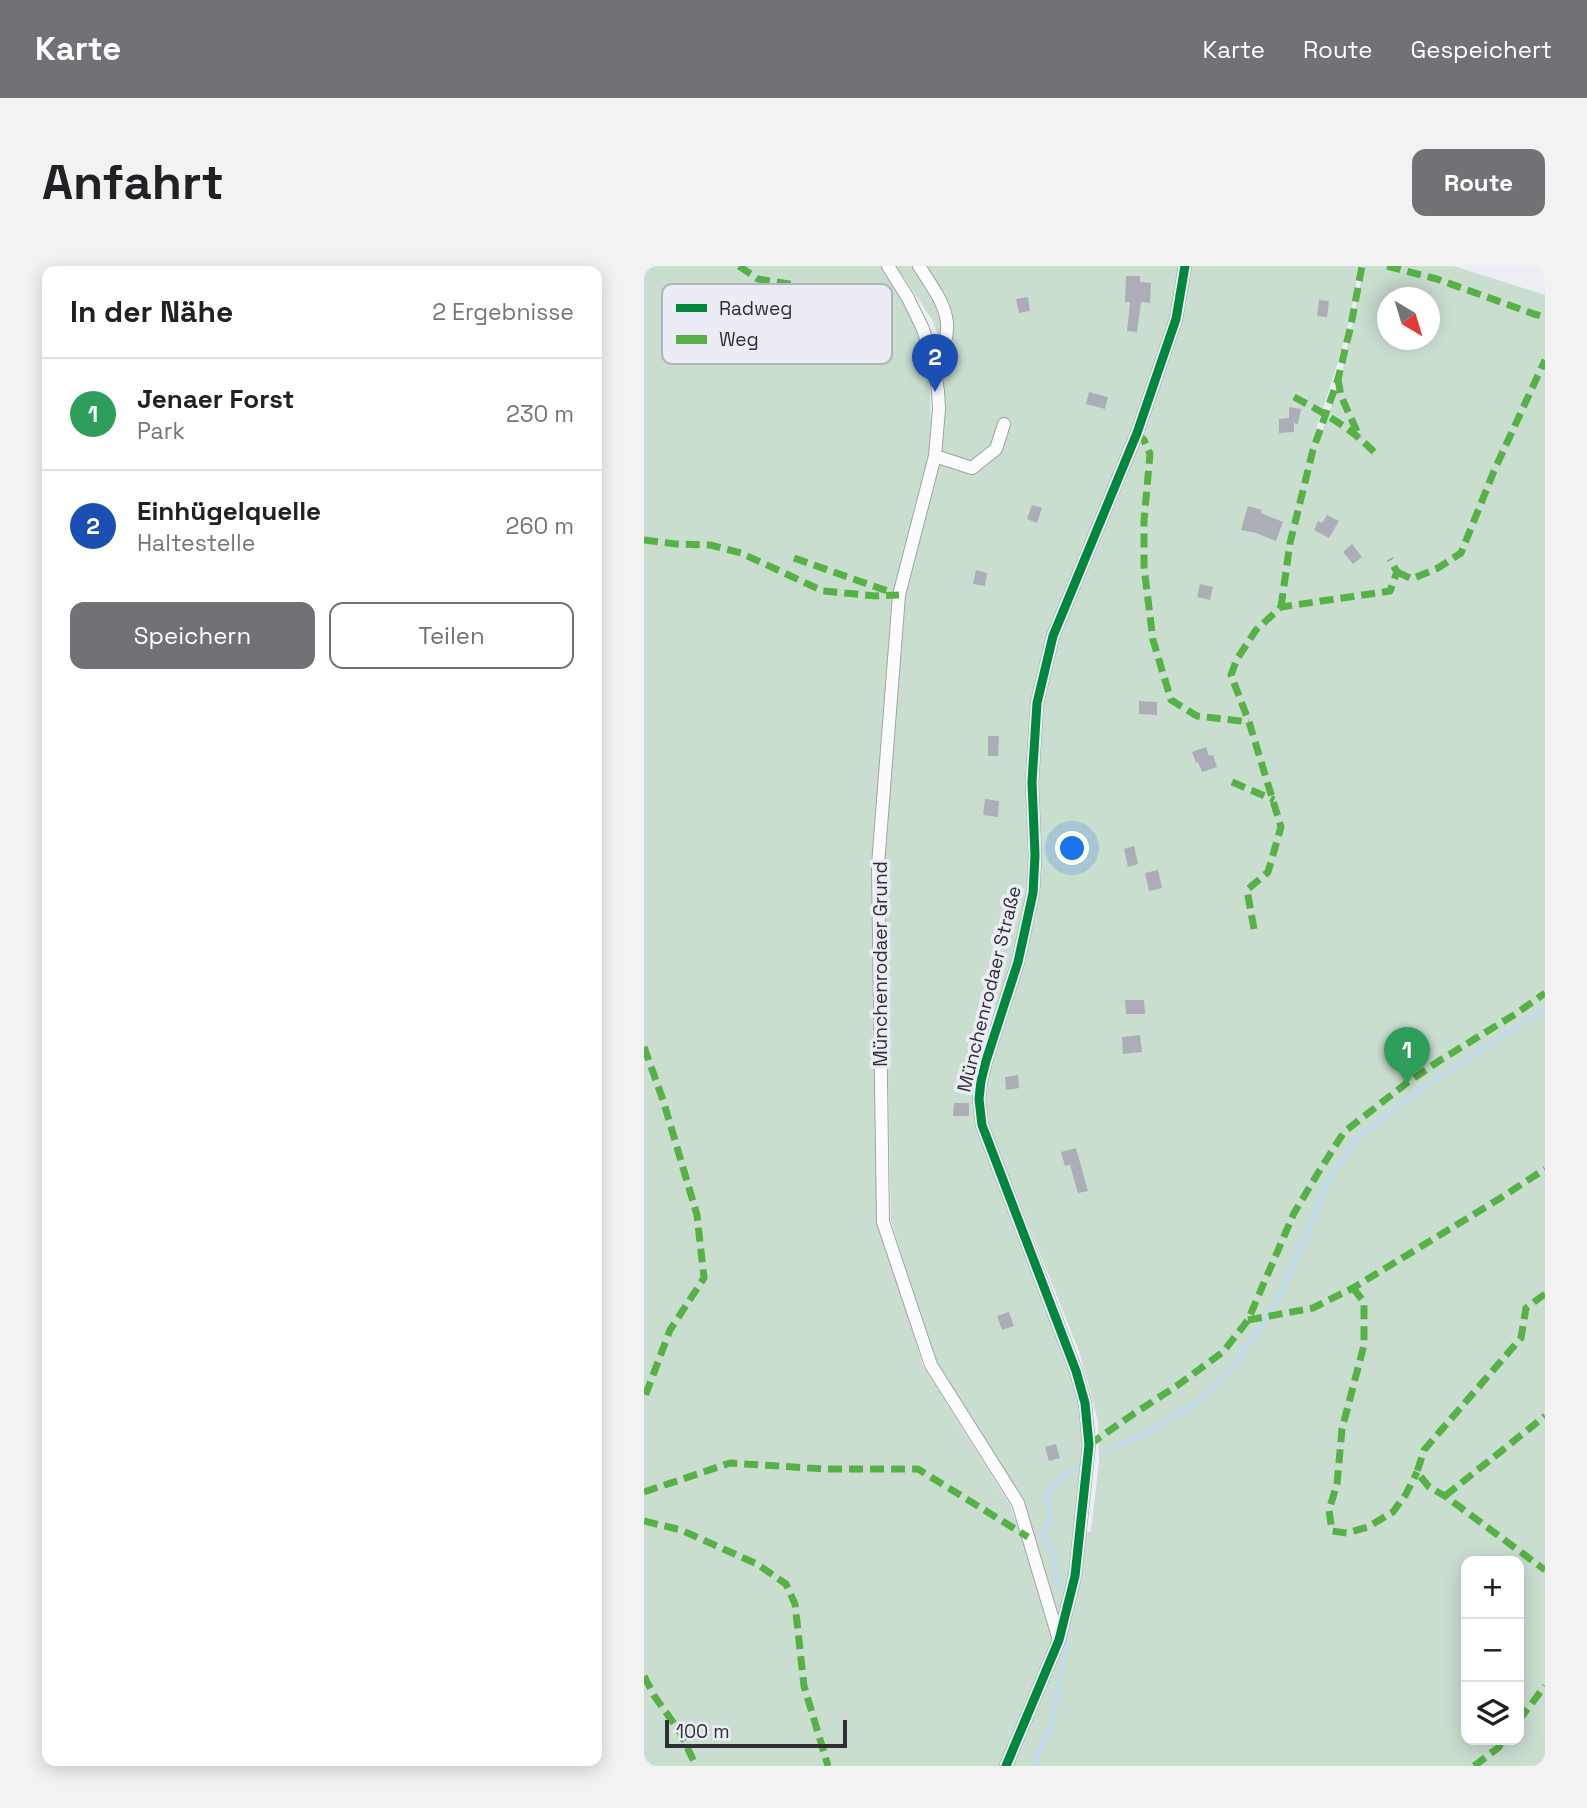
<!DOCTYPE html>
<html lang="de">
<head>
<meta charset="utf-8">
<style>
  body { margin:0; font-family:"Space Grotesk",sans-serif; background:#f2f2f2; color:#202124 }
  .controls { position:absolute; right:21px; bottom:21px; display:grid; overflow:hidden; border-radius:14px; box-shadow:0 4px 18px #0003 }
  .controls button { width:63px; height:63px; display:grid; place-items:center; padding:0; border:0; border-bottom:2px solid #e0e0e0; background:#fff; color:#202124; font:35px sans-serif }
  .compass { position:absolute; left:733px; top:21px; width:63px; height:63px; border-radius:50%; background:#fff; box-shadow:0 4px 18px #0003; rotate:142deg }
  .scale { position:absolute; left:21px; bottom:18px; width:182px; box-sizing:border-box; padding-left:7px; border:4px solid #2f2f33; border-top:0; font-size:19px; line-height:24px; white-space:nowrap; color:#2f2f33; -webkit-text-stroke:5px #ebecf5; paint-order:stroke }
  .you { position:absolute; left:429px; top:583px; width:24px; height:24px; margin:-18px; border:5px solid #fff; border-radius:50%; background:#1a73e8; box-shadow:0 0 0 10px #1a73e833 }
  .badge { display:grid; place-items:center; width:46px; height:46px; border-radius:50%; background:#727276; color:#fff; font-size:23px; font-weight:700 }
  .pin { position:absolute; translate:-50% -58px; filter:drop-shadow(0 2px 4px #0008) }
  .pin::after { content:''; position:absolute; top:37px; width:24px; height:21px; background:inherit; clip-path:polygon(0 0,100% 0,50% 100%) }
  .list { margin:0; padding:0; list-style:none }
  h2 { display:flex; justify-content:space-between; align-items:center; height:91px; margin:0; padding:0 28px; font-size:30px }
  h2 small { font-size:23px; font-weight:400; color:#757577 }
  .list li { display:grid; grid-template-columns:46px 1fr auto; gap:21px; align-items:center; box-sizing:border-box; height:112px; padding:0 28px; border-top:2px solid #e0e0e0 }
  .list b { display:block; font-size:26px; white-space:nowrap }
  .list p { margin:0; font-size:23px; white-space:nowrap; color:#757577 }
  .list em { font-size:23px; font-style:normal; color:#757577 }
  .actions { display:flex; gap:14px; padding:21px 28px }
  .actions a { flex:1; padding:16px 0; border:2px solid #727276; border-radius:14px; text-align:center; font-size:24px; color:#727276 }
  .actions .main { background:#727276; color:#fff }
  .icon { flex:none; width:38px; height:38px; fill:none; stroke:currentColor; stroke-width:2; stroke-linecap:round; stroke-linejoin:round }
  .map { position:relative; flex:none; width:901px; height:1500px; overflow:hidden; border-radius:14px }
  header { display:flex; align-items:center; gap:42px; box-sizing:border-box; height:98px; padding:0 35px; background:#727276; color:#fff }
  header strong { font-size:33px }
  nav { display:flex; gap:38px; margin-inline-start:auto; font-size:24px }
  .intro { display:flex; align-items:center; justify-content:space-between; box-sizing:border-box; height:168px; padding:0 42px }
  h1 { margin:0; font-size:49px }
  .button { padding:18px 32px; border-radius:14px; background:#727276; color:#fff; font-size:24px; font-weight:700 }
  main { display:flex; gap:42px; padding:0 42px }
  aside { flex:1; background:#fff; border-radius:14px; box-shadow:0 4px 18px #0003 }
  .map>svg:first-child { display:block }
</style>
</head>
<body>
<header>
<strong>Karte</strong>
<nav><a>Karte</a><a>Route</a><a>Gespeichert</a></nav>
</header>
<div class="intro"><h1>Anfahrt</h1><a class="button">Route</a></div>
<main>
<aside>
<h2>In der Nähe<small>2 Ergebnisse</small></h2>
<ul class="list">
<li><span class="badge" style="background:#2e9e5b">1</span><div><b>Jenaer Forst</b><p>Park</p></div><em>230 m</em></li>
<li><span class="badge" style="background:#1a4fb4">2</span><div><b>Einhügelquelle</b><p>Haltestelle</p></div><em>260 m</em></li>
</ul>
<div class="actions"><a class="main">Speichern</a><a>Teilen</a></div>
</aside>
<div class="map">
<svg width="901" height="1500" viewBox="0 0 901 1500">
  <rect width="100%" height="100%" fill="#edeef3"/>
  <!-- green -->
  <path fill="#caded0" fill-rule="evenodd" d="M 0,0 L 238,0 L 274,64 L 285,100 L 287,159 L 285,188 L 255,306 L 246,359 L 228,596 L 235,956 L 279,1100 L 366,1239 L 383,1287 L 392,1283 L 378,1236 L 290,1097 L 247,955 L 240,599 L 256,359 L 263,317 L 297,186 L 299,158 L 295,74 L 289,55 L 252,0 L 538,0 L 529,52 L 491,165 L 405,367 L 389,436 L 385,517 L 388,590 L 383,628 L 370,695 L 333,812 L 332,833 L 336,859 L 344,885 L 423,1088 L 426,1088 L 441,1137 L 445,1179 L 442,1182 L 432,1271 L 447,1265 L 455,1196 L 454,1155 L 435,1085 L 356,888 L 343,859 L 339,833 L 341,815 L 346,795 L 377,697 L 386,664 L 391,629 L 395,588 L 392,518 L 398,436 L 413,370 L 496,168 L 535,54 L 545,0 L 714,0 C 709,57 689,112 671,166 L 677,169 L 696,116 L 720,0 L 810,0 L 901,29 L 901,1500 L 0,1500 ZM 744,32 L 786,32 L 786,74 L 744,74 ZM 822,1295 L 875,1295 L 875,1474 L 822,1474 Z"/>
  <g fill="none" stroke-linecap="round" stroke-linejoin="round">
    <!-- stream -->
    <g stroke="#bfdaf5" stroke-width="3.5">
      <polyline points="459,1187 502,1167 552,1137 588,1103 634,1033 685,914 712,873 771,827 901,742"/>
      <polyline points="414,1321 411,1294 402,1277 400,1264 406,1251 405,1241 401,1232 415,1213 432,1201"/>
      <polyline points="390,1500 407,1457 421,1389 422,1367"/>
    </g>
  </g>
  <!-- building -->
  <g fill="#adadb7">
    <polygon points="482,10 496,10 496,16 507,17 506,37 497,36 493,66 483,65 486,36 481,36"/>
    <polygon points="384,31 386,45 375,47 372,33"/>
    <polygon points="675,34 685,35 683,51 673,50"/>
    <polygon points="445,126 464,131 461,143 442,138"/>
    <polygon points="645,141 657,143 654,158 650,157 650,166 635,167 635,153 645,152"/>
    <polygon points="388,239 398,242 393,257 383,253"/>
    <polygon points="604,240 618,244 617,247 639,256 632,275 612,267 597,264"/>
    <polygon points="683,249 695,255 685,272 670,264 674,255 678,257"/>
    <polygon points="708,278 718,291 709,298 699,286"/>
    <polygon points="332,304 343,307 341,320 329,318"/>
    <polygon points="556,318 569,321 566,334 553,331"/>
    <polygon points="495,435 513,436 513,449 495,448"/>
    <polygon points="344,470 355,470 354,490 344,490"/>
    <polygon points="562,481 565,490 569,489 573,501 558,506 554,496 552,497 548,486"/>
    <polygon points="341,533 355,535 354,551 339,549"/>
    <polygon points="490,580 494,598 484,601 480,583"/>
    <polygon points="514,604 518,622 505,625 501,607"/>
    <polygon points="481,734 500,734 501,748 482,748"/>
    <polygon points="496,769 498,786 479,788 478,771"/>
    <polygon points="374,809 375,822 362,824 361,811"/>
    <polygon points="310,837 325,837 325,850 309,850"/>
    <polygon points="432,882 444,925 434,927 426,899 421,900 417,886"/>
    <polygon points="365,1046 370,1060 358,1064 353,1050"/>
    <polygon points="412,1178 416,1192 405,1195 401,1181"/>
  </g>
  <g fill="none" stroke-linecap="round" stroke-linejoin="round">
    <defs>
      <g id="minor">
        <polyline points="244,0 264,32 279,63 290,99 294,125 295,143 291,190 255,329 234,599 239,956 287,1099 374,1237 415,1374"/>
        <path d="M 275,0 C 298,36 317,58 290,99"/>
        <polyline points="291,190 328,202 352,183 360,158"/>
        <polyline points="362,1500 415,1374 431,1310 445,1179 441,1137 432,1105 338,859 335,833 337,815 342,795 374,696 389,627 391,589 388,516 393,437 409,370 493,167 532,53 541,0"/>
      </g>
    </defs>
    <!-- minor casing -->
    <use href="#minor" stroke="#a2a2a5" stroke-width="14"/>
    <!-- minor -->
    <use href="#minor" stroke="#fcfcfd" stroke-width="12"/>
    <!-- quiet -->
    <g stroke="#56b246" stroke-width="7" stroke-dasharray="14 7" stroke-linecap="butt">
      <polyline points="95,0 114,13 151,19 237,94"/>
      <polyline points="743,0 793,13 890,48 901,51"/>
      <polyline points="694,113 697,130 716,172"/>
      <path d="M 650,131 C 680,147 707,162 730,186"/>
      <polyline points="493,167 500,174 506,188 500,255 500,301 509,374 527,434 553,450 605,456"/>
      <polyline points="0,274 32,278 66,279 97,287 179,325 232,330 255,329"/>
      <polyline points="150,292 249,327"/>
      <polyline points="753,306 768,313 794,302 817,287 850,205 901,94"/>
      <polyline points="637,341 646,277 669,184 694,113 707,59 718,0"/>
      <polyline points="588,516 630,534"/>
      <polyline points="610,663 603,624 624,606 637,561 605,456 587,409 593,393 612,364 637,341 746,325 753,306 746,293"/>
      <polyline points="0,781 19,834 53,949 60,1012 26,1064 0,1133"/>
      <polyline points="709,1022 720,1036 720,1079 698,1163 693,1218 685,1244 688,1265 703,1267 724,1261 749,1246 762,1228 773,1206"/>
      <polyline points="901,1028 882,1042 877,1072 780,1184 773,1206 785,1221 801,1230 901,1304"/>
      <polyline points="604,1054 669,1042 709,1022 855,933 901,903"/>
      <polyline points="445,1179 488,1149 534,1119 579,1086 604,1054 650,947 674,907 700,866 764,816 798,793 873,747 901,727"/>
      <polyline points="0,1226 86,1197 181,1203 274,1203 384,1271"/>
      <polyline points="801,1230 901,1150"/>
      <polyline points="0,1255 37,1264 113,1298 142,1318 151,1338 160,1420 184,1500"/>
      <polyline points="0,1410 11,1431 36,1466 52,1500"/>
      <polyline points="875,1454 901,1420"/>
      <polyline points="830,1500 854,1482 860,1474"/>
    </g>
    <defs>
      <polyline id="cycleway" points="362,1500 415,1374 431,1310 445,1179 441,1137 432,1105 338,859 335,833 337,815 342,795 374,696 389,627 391,589 388,516 393,437 409,370 493,167 532,53 541,0"/>
    </defs>
    <!-- cycleway casing -->
    <use href="#cycleway" stroke="#ebecf5" stroke-width="13"/>
    <!-- cycleway -->
    <use href="#cycleway" stroke="#00873e" stroke-width="9"/>
  </g>
  <g text-anchor="middle" dominant-baseline="central" stroke-width="7" stroke-linejoin="round" paint-order="stroke">
    <!-- street labels -->
    <g font-size="19" fill="#2f2f33" stroke="#ebecf5">
      <text transform="translate(236 698) rotate(-90)">Münchenrodaer Grund</text>
      <text transform="translate(345 723) rotate(-76)">Münchenrodaer Straße</text>
    </g>
  </g>
  <!-- legend -->
  <rect x="18" y="18" width="230" height="80" rx="10" fill="#ebecf5" stroke="#b3b3bb" stroke-width="2"/>
  <rect x="32" y="38" width="31" height="8" fill="#00873e"/>
  <rect x="32" y="69" width="31" height="9" fill="#56b246"/>
  <g font-size="19" fill="#2f2f33">
    <text x="75" y="49">Radweg</text>
    <text x="75" y="80">Weg</text>
  </g>
</svg>
<div class="controls">
<button>+</button>
<button>−</button>
<button><svg class="icon" aria-label="layers" viewBox="0 0 24 24"><path d="M12 4l9 5-9 5-9-5zM3 14l9 5 9-5"/></svg></button>
</div>
<svg class="compass" viewBox="-18 -18 36 36"><path d="M0-13l5 13h-10z" fill="#e53935"/><path d="M0 13l5-13h-10z" fill="#757577"/></svg>
<div class="scale">100 m</div>
<div class="you"></div>
<div class="pin badge" style="left:763px;top:819px;background:#2e9e5b">1</div>
<div class="pin badge" style="left:291px;top:126px;background:#1a4fb4">2</div>
</div>
</main>
</body>
</html>
